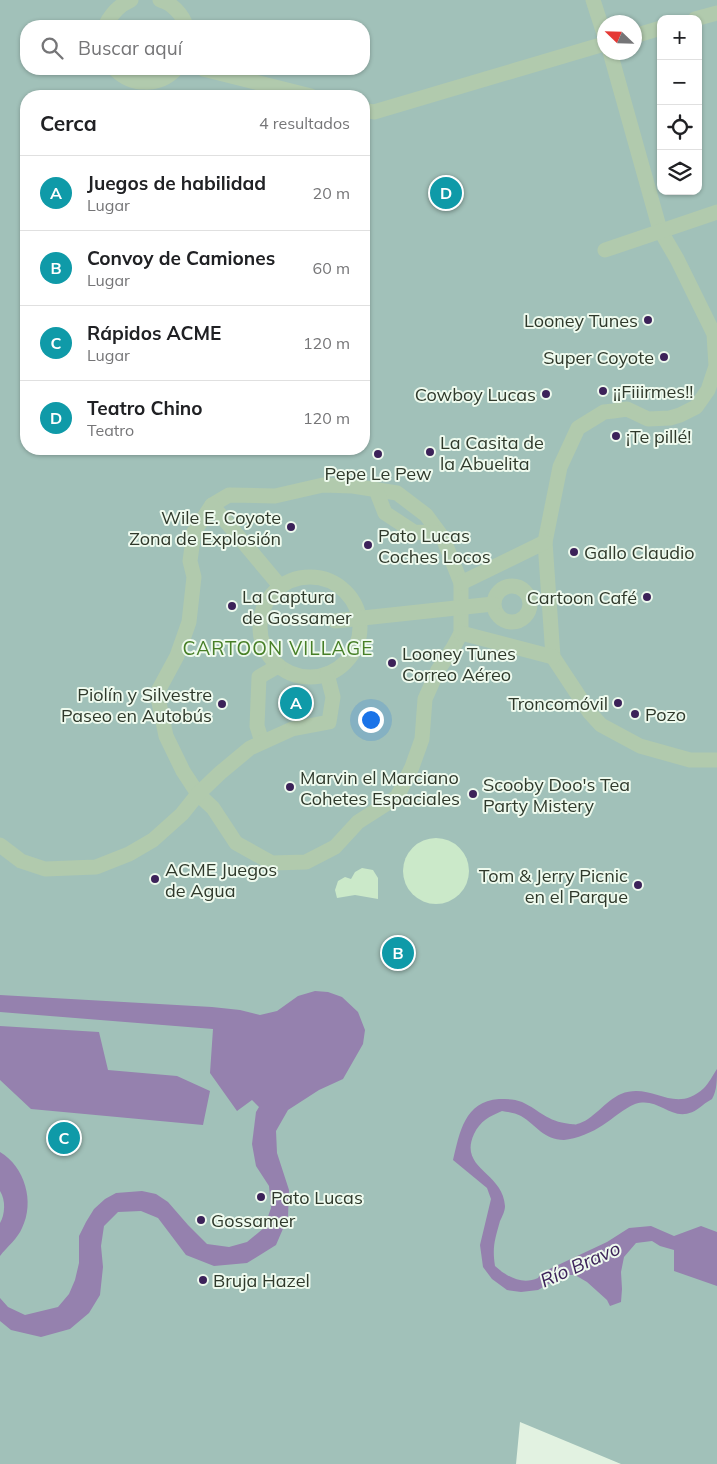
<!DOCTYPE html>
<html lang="es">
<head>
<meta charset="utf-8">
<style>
  body { margin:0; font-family:Mulish,sans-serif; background:#f2f2f2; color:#202124 }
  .controls { position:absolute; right:15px; top:15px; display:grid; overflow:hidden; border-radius:10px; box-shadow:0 1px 4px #0004 }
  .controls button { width:45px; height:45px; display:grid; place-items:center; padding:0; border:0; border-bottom:1px solid #e0e0e0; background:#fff; color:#202124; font:25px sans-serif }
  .compass { position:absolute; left:597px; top:15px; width:45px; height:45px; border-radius:50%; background:#fff; box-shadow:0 1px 4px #0004; rotate:293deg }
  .you { position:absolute; left:370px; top:719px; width:18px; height:18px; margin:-12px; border:4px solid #fff; border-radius:50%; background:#1a73e8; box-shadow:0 0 0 8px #1a73e833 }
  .badge { display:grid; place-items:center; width:32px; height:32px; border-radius:50%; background:#2563eb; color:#fff; font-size:16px; font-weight:700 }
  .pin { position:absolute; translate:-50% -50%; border:2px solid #fff; box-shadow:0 1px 5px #0006 }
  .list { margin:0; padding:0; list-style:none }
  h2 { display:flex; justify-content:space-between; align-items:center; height:65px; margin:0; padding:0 20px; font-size:21px }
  h2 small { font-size:16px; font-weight:400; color:#757577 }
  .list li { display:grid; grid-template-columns:32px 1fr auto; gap:15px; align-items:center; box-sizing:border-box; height:75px; padding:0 20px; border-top:1px solid #e0e0e0 }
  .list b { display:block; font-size:19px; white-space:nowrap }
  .list p { margin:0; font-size:16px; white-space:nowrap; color:#757577 }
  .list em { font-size:16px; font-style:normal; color:#757577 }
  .icon { flex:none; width:28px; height:28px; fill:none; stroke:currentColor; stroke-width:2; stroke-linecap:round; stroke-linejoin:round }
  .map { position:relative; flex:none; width:717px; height:1464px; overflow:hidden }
  .search { position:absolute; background:#fff; box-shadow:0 1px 4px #0004; left:20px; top:20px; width:350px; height:55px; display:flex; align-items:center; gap:12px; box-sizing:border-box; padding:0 18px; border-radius:20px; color:#757577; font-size:19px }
  .panel { position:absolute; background:#fff; box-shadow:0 1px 4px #0004; left:20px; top:90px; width:350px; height:365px; border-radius:20px }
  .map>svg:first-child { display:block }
</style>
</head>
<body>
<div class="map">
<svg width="717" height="1464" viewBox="0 0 717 1464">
  <rect width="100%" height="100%" fill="#e2f2e1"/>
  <!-- green -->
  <path fill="#a1c1b9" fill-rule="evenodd" d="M 0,0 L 717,0 L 717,1464 L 621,1464 L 520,1422 L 516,1464 L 0,1464 ZM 661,19 L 698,19 L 698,191 L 661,191 ZM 604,22 L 634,22 L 634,52 L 604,52 ZM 26,26 L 364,26 L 364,69 L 26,69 ZM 26,96 L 364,96 L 364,449 L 26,449 Z"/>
  <!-- plaza -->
  <g fill="#cbe9c9">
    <circle cx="436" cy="871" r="33"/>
    <polygon points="362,868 373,870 378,878 378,899 355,895 337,898 335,890 338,881 345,877 351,879 355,872"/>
  </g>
  <!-- water -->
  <g fill="#9581ae">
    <polygon points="315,991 328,992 342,997 358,1012 365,1030 363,1044 343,1079 319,1090 288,1110 276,1131 277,1153 289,1190 288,1217 276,1245 247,1263 214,1266 186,1255 158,1218 141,1211 118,1212 104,1226 101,1246 103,1267 100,1295 89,1313 70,1329 41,1337 11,1330 0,1321 0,1298 8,1307 25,1315 58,1307 69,1294 75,1280 79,1263 79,1236 86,1222 94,1209 105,1199 116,1193 142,1191 156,1194 168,1202 188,1225 207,1244 229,1247 247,1242 264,1228 271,1208 269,1186 256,1166 252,1144 256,1112 259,1107 252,1100 237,1111 210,1073 213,1029 0,1012 0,995 212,1007 240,1010 260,1015 277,1011 298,996"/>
    <polygon points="0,1026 99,1032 108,1070 177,1076 210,1091 203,1125 31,1109 0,1080"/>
    <path d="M 717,1069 C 717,1079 717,1091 712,1099 C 709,1101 705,1103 703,1105 C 674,1130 662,1095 635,1104 C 623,1109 614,1118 603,1125 C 593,1132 576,1139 564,1140 C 544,1140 536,1125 521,1116 C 516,1113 508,1112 502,1111 C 490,1116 480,1121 474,1134 C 458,1169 503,1172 505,1206 C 505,1211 502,1217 500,1221 C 495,1239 492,1247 495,1266 C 507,1277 522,1285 538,1278 L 541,1273 L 607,1242 L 629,1228 L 651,1226 L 674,1236 L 701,1226 L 717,1232 L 717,1286 L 674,1271 L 674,1250 L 660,1246 L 652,1241 L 636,1243 L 624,1257 L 621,1272 L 622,1289 L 621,1302 L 610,1306 L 607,1300 L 587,1282 L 575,1275 L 565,1275 L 538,1290 L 521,1292 L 507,1290 L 492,1279 L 483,1267 L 480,1245 L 491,1199 L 487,1188 L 453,1160 C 460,1132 464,1102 499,1099 C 506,1099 515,1099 522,1102 C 541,1111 546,1121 570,1124 C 571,1124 577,1125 577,1124 C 592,1121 606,1100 621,1094 C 652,1081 674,1116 704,1088 C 709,1083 713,1075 717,1069 Z"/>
    <path d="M 0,1152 C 25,1167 35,1202 22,1228 C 18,1238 7,1247 0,1256 L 0,1223 C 5,1215 6,1200 0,1191 Z"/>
  </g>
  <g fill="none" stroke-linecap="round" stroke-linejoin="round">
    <!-- street -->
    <g stroke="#b1caad" stroke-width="15">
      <path d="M 160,0 C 172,3 183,15 186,26"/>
      <polyline points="593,0 604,34"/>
      <polyline points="695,19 717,13"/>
      <path d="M 105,26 C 111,14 119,5 131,0"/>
      <polyline points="634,36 661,28"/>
      <polyline points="610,52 660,230 677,259 714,334 716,366 708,390 696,407 680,415 670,418 648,419 627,409 613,411 604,412 578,428 560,467 545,542 553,657 590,713 601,725 640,746 690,760 717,760"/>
      <path d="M 115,69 C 131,86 159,87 176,69"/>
      <polyline points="203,69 311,96"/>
      <polyline points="364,110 374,112 604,44"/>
      <polyline points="605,250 717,212"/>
      <polygon points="323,485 353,486 397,493 426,515 443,538 461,583 461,633 453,648 438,670 425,699 422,739 412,767 397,797 358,822 335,847 306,862 272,863 236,843 213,808 198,794 183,771 166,736 157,693 177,656 189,622 194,577 190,561 194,532 212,505 229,495 275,496"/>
      <polyline points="376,490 385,513 414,532 438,533"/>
      <polyline points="212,505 280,586"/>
      <circle cx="310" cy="627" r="50"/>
      <polyline points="461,583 545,542"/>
      <circle cx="512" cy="604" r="18"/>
      <polyline points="335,621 493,604"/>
      <polyline points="461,633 553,657"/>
      <polyline points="262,742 257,726 259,677 278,666"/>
      <polyline points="0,845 21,861 45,869 96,867 129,854 153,840 182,814 198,794 220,773 250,748 292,729 329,722 333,697 327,674"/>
    </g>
  </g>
  <!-- markers -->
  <g fill="#3c2259" stroke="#eefaee" stroke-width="2">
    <circle cx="648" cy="320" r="5"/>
    <circle cx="664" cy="357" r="5"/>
    <circle cx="603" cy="391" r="5"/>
    <circle cx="546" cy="394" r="5"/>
    <circle cx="616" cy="436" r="5"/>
    <circle cx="430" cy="452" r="5"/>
    <circle cx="378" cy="454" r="5"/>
    <circle cx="291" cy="527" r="5"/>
    <circle cx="368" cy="545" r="5"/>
    <circle cx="574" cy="552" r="5"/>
    <circle cx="647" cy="597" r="5"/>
    <circle cx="232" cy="606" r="5"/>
    <circle cx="392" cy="663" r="5"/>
    <circle cx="618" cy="703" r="5"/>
    <circle cx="222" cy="704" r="5"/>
    <circle cx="635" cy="714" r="5"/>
    <circle cx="290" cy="787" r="5"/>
    <circle cx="473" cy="794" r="5"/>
    <circle cx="155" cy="879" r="5"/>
    <circle cx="638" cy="885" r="5"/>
    <circle cx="261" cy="1197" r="5"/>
    <circle cx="201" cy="1220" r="5"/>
    <circle cx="203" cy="1280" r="5"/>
  </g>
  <g text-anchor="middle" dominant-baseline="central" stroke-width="4" stroke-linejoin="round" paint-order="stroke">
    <!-- poi labels -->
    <g font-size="18" fill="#2f392b" stroke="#eefaee" text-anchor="start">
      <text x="638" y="320" text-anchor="end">Looney Tunes</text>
      <text x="654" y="357" text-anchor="end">Super Coyote</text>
      <text x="613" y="391">¡¡Fiiirmes!!</text>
      <text x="536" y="394" text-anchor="end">Cowboy Lucas</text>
      <text x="626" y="436">¡Te pillé!</text>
      <text x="440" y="442">La Casita de<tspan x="440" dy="21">la Abuelita</tspan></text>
      <text x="378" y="473" text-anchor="middle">Pepe Le Pew</text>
      <text x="281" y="517" text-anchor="end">Wile E. Coyote<tspan x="281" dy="21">Zona de Explosión</tspan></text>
      <text x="378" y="535">Pato Lucas<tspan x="378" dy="21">Coches Locos</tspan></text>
      <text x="584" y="552">Gallo Claudio</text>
      <text x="242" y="596">La Captura<tspan x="242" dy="21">de Gossamer</tspan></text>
      <text x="637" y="597" text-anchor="end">Cartoon Café</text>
      <text x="402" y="653">Looney Tunes<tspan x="402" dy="21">Correo Aéreo</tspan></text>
      <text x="212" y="694" text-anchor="end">Piolín y Silvestre<tspan x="212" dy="21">Paseo en Autobús</tspan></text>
      <text x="608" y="703" text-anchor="end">Troncomóvil</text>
      <text x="645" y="714">Pozo</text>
      <text x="300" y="777">Marvin el Marciano<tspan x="300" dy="21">Cohetes Espaciales</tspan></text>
      <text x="483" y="784">Scooby Doo's Tea<tspan x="483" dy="21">Party Mistery</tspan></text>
      <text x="165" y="869">ACME Juegos<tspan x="165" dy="21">de Agua</tspan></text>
      <text x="628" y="875" text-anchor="end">Tom &amp; Jerry Picnic<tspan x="628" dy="21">en el Parque</tspan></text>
      <text x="271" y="1197">Pato Lucas</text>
      <text x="211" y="1220">Gossamer</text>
      <text x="213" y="1280">Bruja Hazel</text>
    </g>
    <!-- neighbourhood labels -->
    <g font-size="19" letter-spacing="1" fill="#477f27" stroke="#eefaee">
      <text x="278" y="648">CARTOON VILLAGE</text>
    </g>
    <!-- water labels -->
    <g font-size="19" font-style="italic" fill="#3c2259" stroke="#eefaee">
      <text transform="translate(580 1264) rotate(-24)">Río Bravo</text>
    </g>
  </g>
</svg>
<div class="controls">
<button>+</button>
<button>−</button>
<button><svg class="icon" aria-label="locate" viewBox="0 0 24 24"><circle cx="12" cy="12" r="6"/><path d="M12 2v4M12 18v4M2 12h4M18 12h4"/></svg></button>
<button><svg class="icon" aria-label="layers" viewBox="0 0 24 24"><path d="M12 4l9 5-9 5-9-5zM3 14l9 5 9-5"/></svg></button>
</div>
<svg class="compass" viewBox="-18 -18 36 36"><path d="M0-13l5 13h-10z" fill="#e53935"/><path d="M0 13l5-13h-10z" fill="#757577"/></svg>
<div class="you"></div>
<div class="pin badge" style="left:296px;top:703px;background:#0f9aa8">A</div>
<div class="pin badge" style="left:398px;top:953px;background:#0f9aa8">B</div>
<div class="pin badge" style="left:64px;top:1138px;background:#0f9aa8">C</div>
<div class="pin badge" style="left:446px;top:193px;background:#0f9aa8">D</div>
<div class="search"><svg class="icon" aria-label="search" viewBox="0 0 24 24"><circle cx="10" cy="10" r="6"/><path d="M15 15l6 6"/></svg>Buscar aquí</div>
<section class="panel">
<h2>Cerca<small>4 resultados</small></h2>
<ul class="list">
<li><span class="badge" style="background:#0f9aa8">A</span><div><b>Juegos de habilidad</b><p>Lugar</p></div><em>20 m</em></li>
<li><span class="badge" style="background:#0f9aa8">B</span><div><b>Convoy de Camiones</b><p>Lugar</p></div><em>60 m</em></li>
<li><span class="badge" style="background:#0f9aa8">C</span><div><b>Rápidos ACME</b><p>Lugar</p></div><em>120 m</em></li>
<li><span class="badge" style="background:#0f9aa8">D</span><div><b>Teatro Chino</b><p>Teatro</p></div><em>120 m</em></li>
</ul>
</section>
</div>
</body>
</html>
